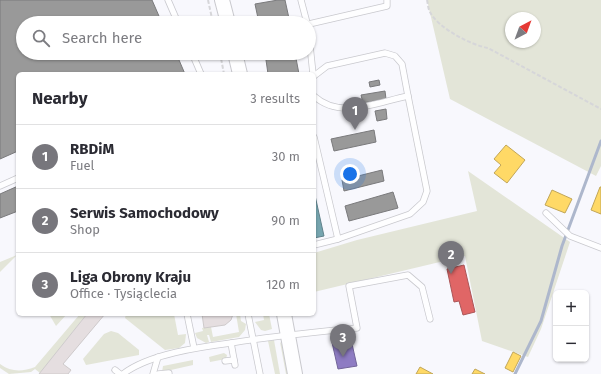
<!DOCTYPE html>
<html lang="en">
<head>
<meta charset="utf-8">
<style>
  body { margin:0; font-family:"Fira Sans",sans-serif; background:#f2f2f3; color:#2b2b33 }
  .controls { position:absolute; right:12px; bottom:12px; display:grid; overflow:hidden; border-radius:6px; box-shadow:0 1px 3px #0004 }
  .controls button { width:36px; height:36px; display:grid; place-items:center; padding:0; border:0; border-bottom:1px solid #e1e1e2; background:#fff; color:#2b2b33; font:20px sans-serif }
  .compass { position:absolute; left:505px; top:12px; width:36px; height:36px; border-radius:50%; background:#fff; box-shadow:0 1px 3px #0004; rotate:41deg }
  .you { position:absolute; left:350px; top:174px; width:14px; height:14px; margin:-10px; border:3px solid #fff; border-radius:50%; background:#1a73e8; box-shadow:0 0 0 6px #1a73e833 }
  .badge { display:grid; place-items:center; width:26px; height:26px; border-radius:50%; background:#77767c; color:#fff; font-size:13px; font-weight:700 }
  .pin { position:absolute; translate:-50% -33px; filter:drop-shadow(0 1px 2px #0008) }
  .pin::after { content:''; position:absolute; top:21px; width:14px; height:12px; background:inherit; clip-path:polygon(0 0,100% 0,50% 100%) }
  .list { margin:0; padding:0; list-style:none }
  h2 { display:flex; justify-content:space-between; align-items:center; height:52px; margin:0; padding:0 16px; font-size:17px }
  h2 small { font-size:13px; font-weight:400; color:#7c7c81 }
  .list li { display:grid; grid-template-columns:26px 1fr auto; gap:12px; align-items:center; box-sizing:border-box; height:64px; padding:0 16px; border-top:1px solid #e1e1e2 }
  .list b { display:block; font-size:15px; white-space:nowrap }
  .list p { margin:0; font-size:13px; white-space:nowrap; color:#7c7c81 }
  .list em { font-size:13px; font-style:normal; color:#7c7c81 }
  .icon { flex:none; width:22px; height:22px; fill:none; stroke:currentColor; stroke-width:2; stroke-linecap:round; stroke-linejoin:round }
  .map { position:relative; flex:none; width:601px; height:374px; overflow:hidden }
  .search { position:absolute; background:#fff; box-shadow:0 1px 3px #0004; left:16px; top:16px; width:300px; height:44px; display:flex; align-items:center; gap:10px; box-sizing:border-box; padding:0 14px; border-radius:22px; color:#7c7c81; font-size:15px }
  .panel { position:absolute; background:#fff; box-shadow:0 1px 3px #0004; left:16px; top:72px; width:300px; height:244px; border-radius:6px }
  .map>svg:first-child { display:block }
</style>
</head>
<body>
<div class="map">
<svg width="601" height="374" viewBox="0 0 601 374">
  <rect width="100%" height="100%" fill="#f8f8fd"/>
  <!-- green -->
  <g fill="#e3e5d8" fill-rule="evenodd">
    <path d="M 427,0 L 601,0 L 601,166 L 596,176 L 450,99 ZM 511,18 L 535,18 L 535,42 L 511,42 Z"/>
    <polygon points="468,171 570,242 541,329 528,357 482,341 465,256 314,292 314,253 357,240 477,211"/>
    <polygon points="17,255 0,272 0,262"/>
    <polygon points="49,314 67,314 56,326"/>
    <path d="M 80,314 L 87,314 L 40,373 L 35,369 L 31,372 L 9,374 L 0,368 L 0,364 C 11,372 22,372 35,367 Z"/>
    <polygon points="126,314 174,314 178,335 186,334 185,343 179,348 165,350 125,318"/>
    <polygon points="236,314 240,314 241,321 246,324 245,330 239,337 211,342 209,335 207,335 209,342 206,343 197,338 195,333 203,331 202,328 211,327 213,337 239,332"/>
    <polygon points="263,314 269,314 272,329 265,331 261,330 255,322 264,320"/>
    <polygon points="111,331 118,333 139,350 139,355 86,365 83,359 104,334"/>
    <polygon points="274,340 280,374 275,374 268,341"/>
    <polygon points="280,342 283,345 289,374 286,374"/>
    <polygon points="224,353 227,355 226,359 210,362 209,357"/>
    <polygon points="193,360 193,365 162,372 163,366"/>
  </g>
  <!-- homes -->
  <g fill="#ffd966" stroke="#c1a658">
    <polygon points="506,145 525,160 507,183 494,173 501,165 494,159"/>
    <polygon points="600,187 601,187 601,214 591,210"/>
    <polygon points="552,190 572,199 565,213 545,205"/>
    <polygon points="513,352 521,356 513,372 505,368"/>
    <polygon points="420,367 433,374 416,374"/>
    <polygon points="475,369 485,374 472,374"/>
  </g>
  <!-- shops -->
  <polygon fill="#e06666" stroke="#ac5658" points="464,265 475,312 463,315 459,301 454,302 447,269"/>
  <!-- offices -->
  <polygon fill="#8e7cc3" stroke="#726599" points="350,335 357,366 338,369 331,338"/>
  <!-- public -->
  <polygon fill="#76a5af" stroke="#61828b" points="314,191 324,236 314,238"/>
  <!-- industry -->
  <g fill="#999" stroke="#7a7a7c">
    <polygon points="0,0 152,0 162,23 23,23 23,53 176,53 185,74 18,74 18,151 0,159"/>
    <polygon points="278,0 285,0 290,23 259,23 255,4"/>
    <polygon points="265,53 295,53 299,74 268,74"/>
    <polygon points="379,80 380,85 370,87 369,82"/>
    <polygon points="385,91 386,99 363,103 361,95"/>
    <polygon points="386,109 387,119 377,121 375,111"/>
    <polygon points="374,130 376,142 334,151 331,139"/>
    <polygon points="382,170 384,181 344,191 342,180"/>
    <polygon points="18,186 18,211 0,218 0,194"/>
    <polygon points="393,192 398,208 349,221 345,206"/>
  </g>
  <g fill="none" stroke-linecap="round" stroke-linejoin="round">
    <!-- stream -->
    <polyline stroke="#adb7cc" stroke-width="3" points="515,374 541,321 562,246 601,141"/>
  </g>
  <!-- building -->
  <g fill="#e5dee0" stroke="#cecacb">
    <polygon points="87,314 105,314 63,364 71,370 68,374 39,374"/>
    <polygon points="202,314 233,314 231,320 225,325 204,328"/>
  </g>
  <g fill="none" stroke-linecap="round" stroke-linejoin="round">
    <defs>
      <g id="service">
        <polyline points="168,0 178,23"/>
        <polyline points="301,0 307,23"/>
        <polyline points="309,24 387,6 387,0"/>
        <polyline points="309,36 313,74"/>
        <polyline points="192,53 201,74"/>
        <path d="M 314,76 L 327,66 L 385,53 L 395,56 L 402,64 L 408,96 C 378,102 340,120 314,96"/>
        <polyline points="314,137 338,239"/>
        <polyline points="0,186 18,178"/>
        <polyline points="546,213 570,236 601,248"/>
        <polyline points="314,245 338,239 410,214 423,202 427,191 408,96"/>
        <polyline points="187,314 194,348"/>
        <polyline points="248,314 260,374"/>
        <polyline points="231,343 235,365"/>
        <polyline points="225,361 234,360"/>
        <polyline points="115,370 120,374"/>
        <path d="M 123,374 C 149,354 200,347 231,343 C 273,336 315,332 357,328 L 349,286 L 408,275 L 422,287 L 430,319"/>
        <polyline points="153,374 158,357"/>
        <polyline points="158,374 169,373"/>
      </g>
      <g id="tertiary">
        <polyline points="222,0 228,23"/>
        <polyline points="235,53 240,74"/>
        <polyline points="284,314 295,374"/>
      </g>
    </defs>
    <!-- service casing -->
    <use href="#service" stroke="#c9c9ce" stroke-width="7"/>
    <!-- tertiary casing -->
    <use href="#tertiary" stroke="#c9c9ce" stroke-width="16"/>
    <!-- path -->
    <g stroke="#d6d6d9" stroke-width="2" stroke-dasharray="4 2" stroke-linecap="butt">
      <polyline points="208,0 213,23"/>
      <path d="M 427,0 C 428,4 428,9 430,12 C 438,28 471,45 488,48 L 601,109"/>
      <polyline points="220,53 224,74"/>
    </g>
    <!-- service -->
    <use href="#service" stroke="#fefeff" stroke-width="5.5"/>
    <!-- tertiary -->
    <use href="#tertiary" stroke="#fefeff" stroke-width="14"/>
  </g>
</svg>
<div class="controls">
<button>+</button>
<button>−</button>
</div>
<svg class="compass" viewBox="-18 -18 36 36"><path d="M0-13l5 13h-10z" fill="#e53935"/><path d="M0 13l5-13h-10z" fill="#7c7c81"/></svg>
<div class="you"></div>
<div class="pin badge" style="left:355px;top:130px">1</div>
<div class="pin badge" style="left:451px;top:274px">2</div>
<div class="pin badge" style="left:343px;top:357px">3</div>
<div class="search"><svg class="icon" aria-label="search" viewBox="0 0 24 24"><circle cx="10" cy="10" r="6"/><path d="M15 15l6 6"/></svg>Search here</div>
<section class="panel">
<h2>Nearby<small>3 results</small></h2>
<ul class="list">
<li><span class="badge">1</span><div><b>RBDiM</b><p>Fuel</p></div><em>30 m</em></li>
<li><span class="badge">2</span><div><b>Serwis Samochodowy</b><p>Shop</p></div><em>90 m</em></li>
<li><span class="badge">3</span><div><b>Liga Obrony Kraju</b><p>Office · Tysiąclecia</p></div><em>120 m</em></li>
</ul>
</section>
</div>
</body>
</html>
